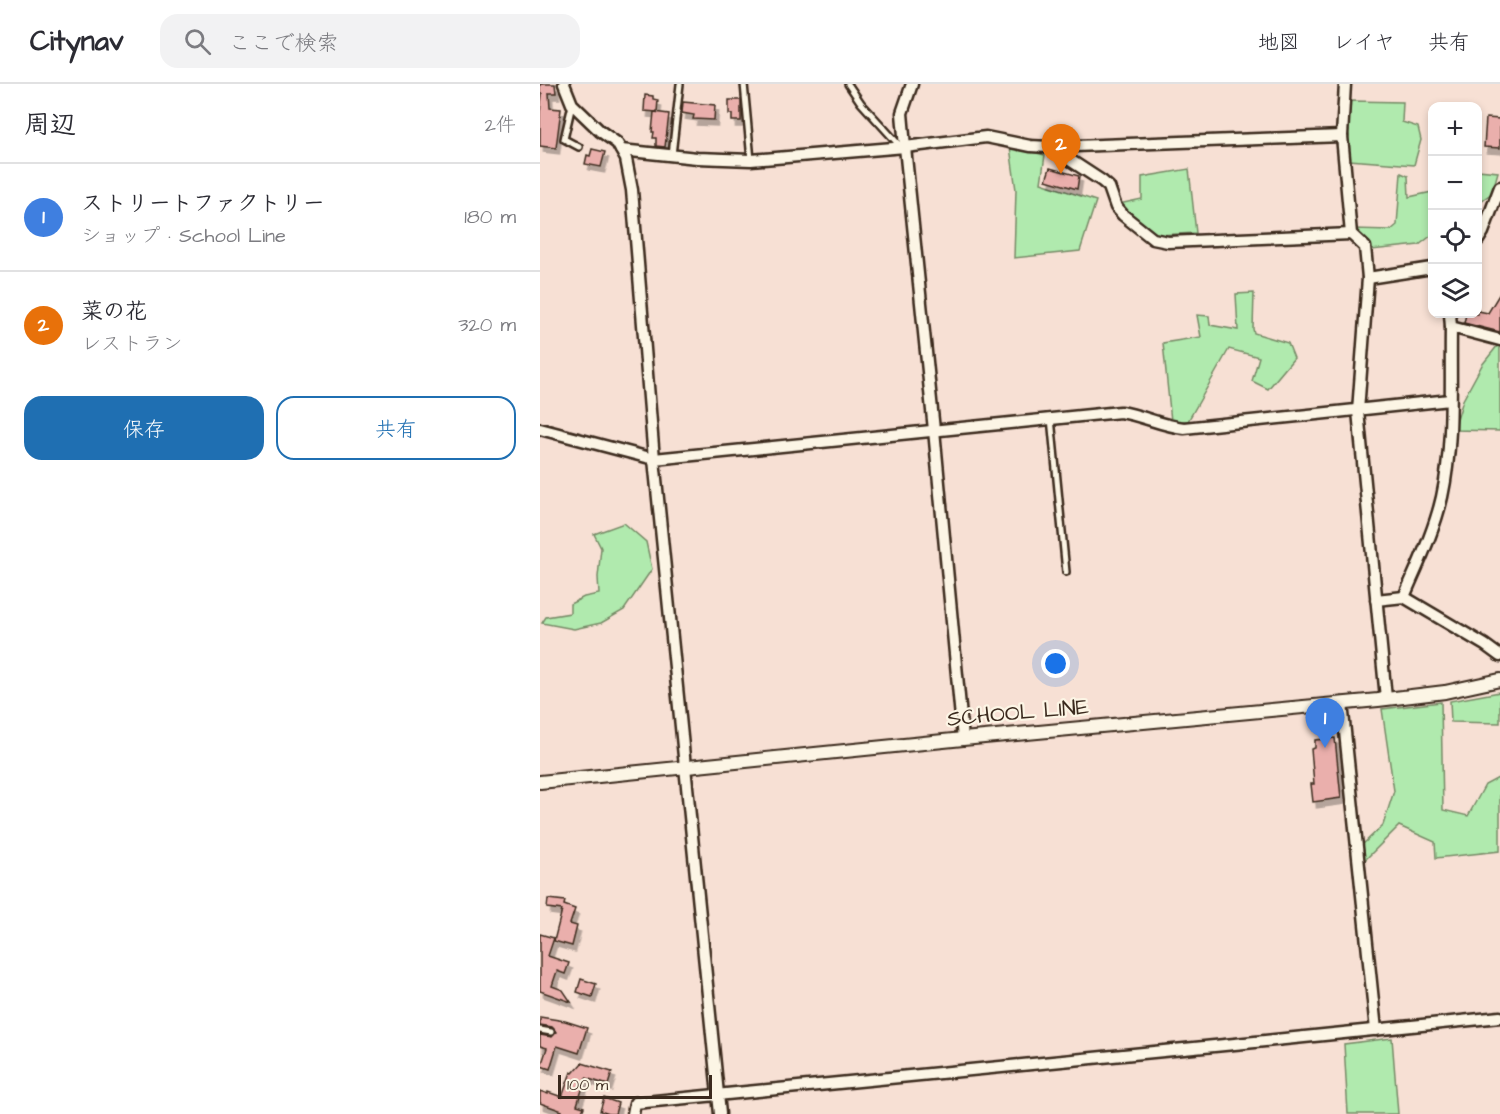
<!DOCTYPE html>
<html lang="ja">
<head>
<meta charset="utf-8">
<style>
  body { margin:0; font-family:"Architects Daughter","Klee One",sans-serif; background:#f2f2f3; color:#2b2b33 }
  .controls { position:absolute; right:18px; top:18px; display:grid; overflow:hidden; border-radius:12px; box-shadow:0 3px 9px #0003 }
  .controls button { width:54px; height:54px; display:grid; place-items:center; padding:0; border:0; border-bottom:2px solid #e1e1e2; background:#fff; color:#2b2b33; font:30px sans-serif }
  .scale { position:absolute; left:18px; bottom:15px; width:154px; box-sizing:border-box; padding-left:6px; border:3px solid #3b2a1e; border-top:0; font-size:16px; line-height:21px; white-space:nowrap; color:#3b2a1e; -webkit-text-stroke:4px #fcf5e5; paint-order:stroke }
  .you { position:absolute; left:516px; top:580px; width:21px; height:21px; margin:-15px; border:4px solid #fff; border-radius:50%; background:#1a73e8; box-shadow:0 0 0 9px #1a73e833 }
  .badge { display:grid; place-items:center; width:39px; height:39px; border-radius:50%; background:#1f6fb2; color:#fff; font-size:20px; font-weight:700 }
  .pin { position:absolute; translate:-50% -50px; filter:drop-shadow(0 2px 3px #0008) }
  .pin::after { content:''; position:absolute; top:32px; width:21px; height:18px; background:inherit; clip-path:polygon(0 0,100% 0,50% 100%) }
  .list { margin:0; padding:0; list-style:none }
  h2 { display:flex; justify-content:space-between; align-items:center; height:78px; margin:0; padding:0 24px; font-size:26px }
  h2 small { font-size:20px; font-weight:400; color:#7c7c81 }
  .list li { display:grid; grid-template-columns:39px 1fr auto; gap:18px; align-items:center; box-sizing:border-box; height:108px; padding:0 24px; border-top:2px solid #e1e1e2 }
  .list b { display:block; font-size:22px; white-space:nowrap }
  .list p { margin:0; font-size:20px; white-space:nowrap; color:#7c7c81 }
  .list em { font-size:20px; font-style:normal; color:#7c7c81 }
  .actions { display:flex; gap:12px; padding:18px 24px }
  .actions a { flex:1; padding:14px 0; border:2px solid #1f6fb2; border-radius:18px; text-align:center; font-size:21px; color:#1f6fb2 }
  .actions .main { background:#1f6fb2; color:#fff }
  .icon { flex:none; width:33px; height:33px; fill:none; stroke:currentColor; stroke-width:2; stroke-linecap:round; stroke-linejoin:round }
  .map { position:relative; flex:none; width:960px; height:1030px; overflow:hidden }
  header { display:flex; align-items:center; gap:36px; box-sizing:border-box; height:84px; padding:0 30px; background:#fff; border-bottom:2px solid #e1e1e2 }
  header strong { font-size:28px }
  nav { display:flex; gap:33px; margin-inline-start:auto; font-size:21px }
  .search { width:420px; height:54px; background:#f2f2f3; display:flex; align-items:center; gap:15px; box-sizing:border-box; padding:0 21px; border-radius:18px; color:#7c7c81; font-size:22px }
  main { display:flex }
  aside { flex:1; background:#fff }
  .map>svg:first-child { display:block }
</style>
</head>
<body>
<header>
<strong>Citynav</strong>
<div class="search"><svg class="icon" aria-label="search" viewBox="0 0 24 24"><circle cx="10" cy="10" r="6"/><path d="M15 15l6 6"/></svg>ここで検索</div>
<nav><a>地図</a><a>レイヤ</a><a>共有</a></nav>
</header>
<main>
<aside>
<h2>周辺<small>2件</small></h2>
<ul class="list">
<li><span class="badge" style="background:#3f7fe0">1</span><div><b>ストリートファクトリー</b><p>ショップ · School Line</p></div><em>180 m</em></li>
<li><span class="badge" style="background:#e8710a">2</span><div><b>菜の花</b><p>レストラン</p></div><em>320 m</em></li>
</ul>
<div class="actions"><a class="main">保存</a><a>共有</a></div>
</aside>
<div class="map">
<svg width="960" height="1030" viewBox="0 0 960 1030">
  <defs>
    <filter id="shadow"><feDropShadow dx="3.5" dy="6" stdDeviation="0" flood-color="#0004"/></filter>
  </defs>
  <rect width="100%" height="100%" fill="#f7e0d4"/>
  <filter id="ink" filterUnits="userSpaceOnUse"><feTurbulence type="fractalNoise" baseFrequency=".0167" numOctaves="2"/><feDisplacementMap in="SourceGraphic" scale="12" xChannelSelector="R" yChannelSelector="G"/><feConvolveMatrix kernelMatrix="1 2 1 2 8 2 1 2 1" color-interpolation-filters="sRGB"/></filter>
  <g filter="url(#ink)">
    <!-- green -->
    <g fill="#b0eaae" stroke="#768a66" stroke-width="1.5">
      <polygon points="810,17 863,18 862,38 878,43 881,56 874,81 809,76 808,49"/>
      <polygon points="470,63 505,71 501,99 556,117 540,167 474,174 476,106"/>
      <polygon points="649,85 656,149 618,151 593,135 579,120 602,115 602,93"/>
      <polygon points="938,86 958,88 952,109 938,119"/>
      <polygon points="861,89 868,92 869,113 892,108 892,151 879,161 831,166 815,145 851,146 857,141"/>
      <polygon points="714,209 713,245 714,249 748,259 754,274 728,305 712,297 719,273 689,265 648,337 631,337 623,259 661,253 657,231 669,232 670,241 698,246 696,210"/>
      <polygon points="958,261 960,262 960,347 914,346 923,316 942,281"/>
      <polygon points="84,439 106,458 112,485 84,526 61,539 34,545 2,539 6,533 30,529 30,520 44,513 59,510 58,493 61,464 54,450"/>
      <polygon points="960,608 960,639 911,638 910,617"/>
      <polygon points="901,618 903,726 928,732 945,701 960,693 960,767 896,774 895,758 859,742 823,778 820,763 843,741 854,707 842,625"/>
      <polygon points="852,954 858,1030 808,1030 804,960"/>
    </g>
    <!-- building -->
    <g fill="#eaafac" stroke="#3b2a1e" stroke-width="1.5" filter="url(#shadow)">
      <polygon points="0,0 15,0 16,9 9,9 10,24 21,25 16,64 0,62 0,29 2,10 0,10"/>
      <polygon points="105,11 113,12 113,15 118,16 117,28 104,27"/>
      <polygon points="189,16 201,16 201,37 192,37 192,30 189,30"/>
      <polygon points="143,18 175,21 174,36 153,35 154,31 142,29"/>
      <polygon points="114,28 129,30 125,63 116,62 116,54 113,54 114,48 112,48"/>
      <polygon points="946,34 960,35 960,64 944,63"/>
      <polygon points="52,65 65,68 61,83 45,80 47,71 50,72"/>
      <polygon points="510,84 539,92 537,105 506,96"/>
      <polygon points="960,209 960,248 924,239 926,230 938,230 938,227 948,229"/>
      <polygon points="795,654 801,714 773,718 771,700 774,700 771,665 775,664 775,656"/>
      <polygon points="8,815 25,817 24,821 35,825 30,840 37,842 32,862 14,857 22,826 7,824"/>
      <polygon points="0,850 14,854 8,872 29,879 25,890 17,887 12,902 23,906 31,918 0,907"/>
      <polygon points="41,895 56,900 52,913 37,908"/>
      <polygon points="0,933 25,937 47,944 39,969 17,962 10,985 1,982 7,964 0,962 0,951 12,953 16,948 12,943 0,941"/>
      <polygon points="42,979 72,988 68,1001 46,994 37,1021 44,1023 41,1030 20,1030 22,1027 0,1019 0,1007 8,1010 8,1008 22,1013 31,988 33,989"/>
      <polygon points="64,1014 78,1019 75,1030 69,1030 60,1027"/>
    </g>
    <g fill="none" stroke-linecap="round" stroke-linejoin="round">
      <defs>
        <g id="service">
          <polyline points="204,0 211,76"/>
          <polyline points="308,0 321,19 361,63"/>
          <polyline points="32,21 24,55 39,63"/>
          <polyline points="132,71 140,0"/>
          <polyline points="511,334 526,488"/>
          <polyline points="0,946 11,948"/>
        </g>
        <g id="minor">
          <polyline points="24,0 32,20 60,47 77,59 86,75 92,106 114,375 180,1030"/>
          <polyline points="372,0 362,29 365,63 394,346 423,655"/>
          <polyline points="805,0 802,52 811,150 825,163 828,194 818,327 846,614"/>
          <polyline points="510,63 562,97 569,103 576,123 583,131 613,155 628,158 811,150"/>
          <polyline points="81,66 157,74 211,76 365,63 446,53 490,62 509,63 802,52"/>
          <polyline points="938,156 943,148 960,103"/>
          <polyline points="828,194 892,184"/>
          <polyline points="910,230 911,243 960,256"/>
          <path d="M 0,345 L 114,375 L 580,328 C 602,331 622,342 644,344 L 910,316"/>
          <path d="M 864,513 C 878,480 894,448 902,413 C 914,358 910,299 911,243"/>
          <polyline points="836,516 864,513 945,561 960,572"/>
          <polyline points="802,619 836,946"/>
          <polyline points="93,1030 95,1019 725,957 960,933"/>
        </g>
        <polyline id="tertiary" points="0,698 423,655 838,616 905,608 960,596"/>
      </defs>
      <!-- service casing -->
      <use href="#service" stroke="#3b2a1e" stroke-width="10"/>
      <!-- minor casing -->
      <use href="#minor" stroke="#3b2a1e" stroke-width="15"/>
      <!-- tertiary casing -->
      <use href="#tertiary" stroke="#3b2a1e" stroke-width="16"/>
      <!-- service -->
      <use href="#service" stroke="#fcf5e5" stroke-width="5"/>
      <!-- minor -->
      <use href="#minor" stroke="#fcf5e5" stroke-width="10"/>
      <!-- tertiary -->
      <use href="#tertiary" stroke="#fcf5e5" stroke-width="12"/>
    </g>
  </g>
  <g text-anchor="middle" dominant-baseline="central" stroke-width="4.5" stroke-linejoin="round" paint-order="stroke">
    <!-- street labels -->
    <g font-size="22" fill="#3b2a1e" stroke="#fcf5e5">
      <text transform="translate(478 629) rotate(-5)">SCHOOL LINE</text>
    </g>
  </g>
</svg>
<div class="controls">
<button>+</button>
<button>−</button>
<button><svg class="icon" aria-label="locate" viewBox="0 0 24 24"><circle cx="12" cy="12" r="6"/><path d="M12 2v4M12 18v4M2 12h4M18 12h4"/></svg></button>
<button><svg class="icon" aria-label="layers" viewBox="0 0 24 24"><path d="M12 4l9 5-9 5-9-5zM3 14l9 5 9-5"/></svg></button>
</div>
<div class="scale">100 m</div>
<div class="you"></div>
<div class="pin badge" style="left:785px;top:664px;background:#3f7fe0">1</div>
<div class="pin badge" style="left:521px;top:90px;background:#e8710a">2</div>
</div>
</main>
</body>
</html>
